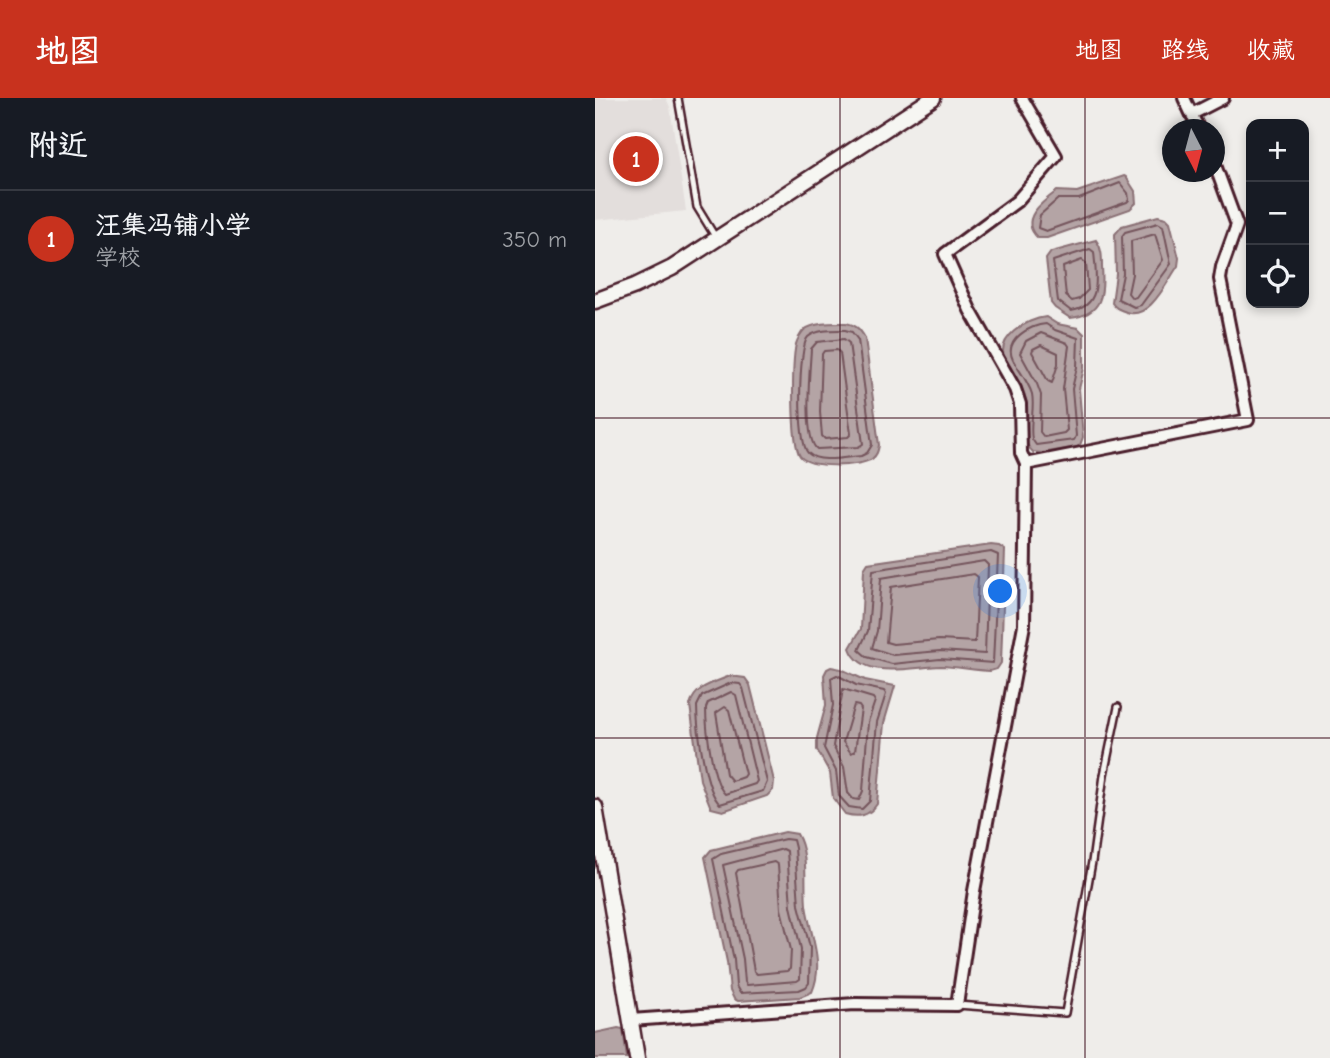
<!DOCTYPE html>
<html lang="zh">
<head>
<meta charset="utf-8">
<style>
  body { margin:0; font-family:"Comic Neue","LXGW WenKai TC",sans-serif; background:#242831; color:#f1f3f6 }
  .controls { position:absolute; right:21px; top:21px; display:grid; overflow:hidden; border-radius:14px; box-shadow:0 4px 10px #0003 }
  .controls button { width:63px; height:63px; display:grid; place-items:center; padding:0; border:0; border-bottom:2px solid #363941; background:#171b24; color:#f1f3f6; font:35px sans-serif }
  .compass { position:absolute; left:567px; top:21px; width:63px; height:63px; border-radius:50%; background:#171b24; box-shadow:0 4px 10px #0003; rotate:174deg }
  .you { position:absolute; left:406px; top:494px; width:24px; height:24px; margin:-18px; border:5px solid #fff; border-radius:50%; background:#1a73e8; box-shadow:0 0 0 10px #1a73e833 }
  .badge { display:grid; place-items:center; width:46px; height:46px; border-radius:50%; background:#c8321e; color:#fff; font-size:23px; font-weight:700 }
  .pin { position:absolute; translate:-50% -50%; border:4px solid #fff; box-shadow:0 2px 7px #0006 }
  .list { margin:0; padding:0; list-style:none }
  h2 { display:flex; justify-content:space-between; align-items:center; height:91px; margin:0; padding:0 28px; font-size:30px }
  h2 small { font-size:23px; font-weight:400; color:#9ea1a6 }
  .list li { display:grid; grid-template-columns:46px 1fr auto; gap:21px; align-items:center; box-sizing:border-box; height:98px; padding:0 28px; border-top:2px solid #363941 }
  .list b { display:block; font-size:26px; white-space:nowrap }
  .list p { margin:0; font-size:23px; white-space:nowrap; color:#9ea1a6 }
  .list em { font-size:23px; font-style:normal; color:#9ea1a6 }
  .icon { flex:none; width:38px; height:38px; fill:none; stroke:currentColor; stroke-width:2; stroke-linecap:round; stroke-linejoin:round }
  .map { position:relative; flex:none; width:735px; height:960px; overflow:hidden }
  header { display:flex; align-items:center; gap:42px; box-sizing:border-box; height:98px; padding:0 35px; background:#c8321e; color:#fff }
  header strong { font-size:33px }
  nav { display:flex; gap:38px; margin-inline-start:auto; font-size:24px }
  main { display:flex }
  aside { flex:1; background:#171b24 }
  .map>svg:first-child { display:block }
</style>
</head>
<body>
<header>
<strong>地图</strong>
<nav><a>地图</a><a>路线</a><a>收藏</a></nav>
</header>
<main>
<aside>
<h2>附近<small></small></h2>
<ul class="list">
<li><span class="badge">1</span><div><b>汪集冯铺小学</b><p>学校</p></div><em>350 m</em></li>
</ul>
</aside>
<div class="map">
<svg width="735" height="960" viewBox="0 0 735 960">
  <rect width="100%" height="100%" fill="#efedea"/>
  <filter id="ink" filterUnits="userSpaceOnUse"><feTurbulence type="fractalNoise" baseFrequency=".0143" numOctaves="2"/><feDisplacementMap in="SourceGraphic" scale="14" xChannelSelector="R" yChannelSelector="G"/><feConvolveMatrix kernelMatrix="1 2 1 2 8 2 1 2 1" color-interpolation-filters="sRGB"/></filter>
  <g filter="url(#ink)">
    <!-- built -->
    <polygon fill="#e3dedc" points="0,0 71,0 75,9 91,113 0,122"/>
    <!-- water -->
    <g fill="#b4a4a5" stroke="#8a6f74" stroke-width="2">
      <path d="M 529,78 L 531,79 L 540,93 L 541,105 L 535,111 L 452,140 L 443,140 C 423,122 447,104 462,93 L 482,94 Z"/>
      <path d="M 563,118 L 571,120 L 575,124 L 584,160 L 583,168 C 571,185 554,223 531,214 C 524,211 521,211 517,205 L 521,176 L 520,136 L 527,128 Z"/>
      <path d="M 501,142 C 507,150 507,159 507,169 C 509,195 508,217 475,220 L 460,210 L 456,205 L 451,161 L 456,154 Z"/>
      <path d="M 451,219 L 462,226 L 483,230 L 489,236 L 489,270 L 484,291 L 488,339 L 485,347 L 482,349 L 447,355 L 438,354 C 423,341 432,320 431,303 C 429,288 418,277 411,264 C 398,240 432,221 451,219 Z"/>
      <path d="M 251,225 C 261,227 265,231 270,240 L 284,347 C 283,353 282,357 277,361 C 264,369 215,371 205,358 C 196,345 197,263 201,246 C 202,242 206,235 209,232 C 219,224 239,225 251,225 Z"/>
      <path d="M 396,447 L 404,448 L 410,452 L 406,565 L 402,571 L 395,573 C 379,572 362,569 346,568 C 320,568 267,584 255,550 L 266,531 L 269,471 L 273,465 Z"/>
      <path d="M 236,569 L 246,571 L 270,582 L 300,588 L 289,625 L 282,706 C 274,718 264,720 250,716 L 238,700 L 235,675 L 222,652 L 222,640 L 231,607 L 229,577 L 232,571 Z"/>
      <path d="M 135,578 L 150,580 L 155,587 L 179,683 L 178,692 L 172,698 L 128,713 L 116,710 L 105,682 L 95,607 C 100,588 119,585 135,578 Z"/>
      <path d="M 190,734 L 202,736 C 214,756 209,785 211,807 C 215,837 230,864 217,894 L 205,899 L 143,903 L 139,901 L 135,893 L 132,864 L 110,759 L 116,752 L 124,750 Z"/>
      <polygon points="23,930 28,931 32,960 0,960 0,935"/>
    </g>
    <g fill="none" stroke-linecap="round" stroke-linejoin="round">
      <!-- shore -->
      <g stroke="#74545c" stroke-width="2">
        <polygon points="525,85 533,95 534,102 532,104 451,133 443,130 445,117 463,101 484,101"/>
        <polygon points="563,125 568,128 576,166 546,207 539,209 523,201 528,176 527,138 530,134"/>
        <polygon points="560,136 568,162 541,199 537,200 533,195 537,176 536,143"/>
        <path d="M 495,151 L 499,154 C 501,178 508,208 476,213 L 463,203 L 458,163 Z"/>
        <polygon points="487,162 491,165 493,192 484,201 477,203 471,198 468,169"/>
        <path d="M 451,226 L 460,232 L 483,240 L 482,269 L 477,291 L 481,338 L 479,342 L 441,347 L 437,341 C 434,326 440,311 437,296 C 433,283 424,273 418,262 C 408,242 435,227 451,226 Z"/>
        <path d="M 250,232 L 257,234 L 263,242 L 277,347 L 272,355 L 266,358 C 251,359 224,366 213,355 C 202,345 203,248 213,239 C 222,231 239,232 250,232 Z"/>
        <polygon points="446,235 472,245 474,248 468,291 472,332 469,335 449,339 445,334 446,297 442,286 425,255 431,243"/>
        <path d="M 249,241 L 254,245 L 268,346 L 263,349 L 222,351 C 208,341 215,269 216,251 L 222,244 Z"/>
        <polygon points="446,247 463,255 463,266 457,285 453,283 437,254 438,251"/>
        <polygon points="242,252 245,255 256,336 253,339 230,341 227,338 225,314 227,256 229,253"/>
        <polygon points="396,454 403,457 398,565 345,561 297,566 272,559 264,552 273,533 278,472"/>
        <polygon points="389,463 393,467 390,556 345,553 298,557 277,550 282,533 286,480"/>
        <polygon points="379,476 383,479 380,544 344,542 298,546 291,544 296,489"/>
        <polygon points="242,577 261,587 289,593 291,596 282,624 275,703 267,711 254,709 244,698 241,673 229,650 238,607 236,580"/>
        <path d="M 136,585 L 145,586 L 148,590 L 172,684 L 168,693 L 125,706 C 110,694 102,628 102,608 L 107,598 Z"/>
        <polygon points="248,591 278,600 280,603 273,624 268,693 264,702 258,701 253,695 249,669 238,648"/>
        <path d="M 136,594 L 141,597 L 162,683 L 160,686 L 130,696 C 117,684 111,629 111,610 L 113,605 Z"/>
        <polygon points="259,607 264,608 266,611 260,653 256,655 248,644"/>
        <polygon points="130,609 134,612 150,676 148,679 137,683 131,676 121,615"/>
        <polygon points="190,741 198,742 200,750 204,807 215,849 214,885 211,889 204,892 145,895 141,888 139,862 118,761 126,756"/>
        <polygon points="188,751 192,753 196,808 206,851 205,881 202,883 152,887 150,884 148,861 128,767"/>
        <polygon points="179,764 183,767 186,811 196,852 195,871 192,873 162,876 159,873 141,775 143,772"/>
      </g>
      <defs>
        <g id="service">
          <polyline points="83,0 102,109 121,140"/>
          <polyline points="362,907 470,915 497,764 509,677 523,609"/>
        </g>
        <g id="minor">
          <polyline points="589,0 604,32"/>
          <polyline points="597,16 628,0"/>
          <polyline points="431,366 653,322 625,181 627,169 642,127 620,67"/>
          <polyline points="36,922 260,906 362,907 379,793 429,527 431,366 426,355 425,306 420,291 375,212 350,156 422,103 461,58 427,0"/>
        </g>
        <g id="tertiary">
          <polyline points="0,203 40,188 77,170 338,0"/>
          <polyline points="0,709 42,960"/>
        </g>
      </defs>
      <!-- service casing -->
      <use href="#service" stroke="#4a1f2b" stroke-width="10"/>
      <!-- minor casing -->
      <use href="#minor" stroke="#4a1f2b" stroke-width="16"/>
      <!-- tertiary casing -->
      <use href="#tertiary" stroke="#4a1f2b" stroke-width="19"/>
      <!-- service -->
      <use href="#service" stroke="#f6f6f2" stroke-width="5"/>
      <!-- minor -->
      <use href="#minor" stroke="#f6f6f2" stroke-width="10"/>
      <!-- tertiary -->
      <use href="#tertiary" stroke="#f6f6f2" stroke-width="14"/>
    </g>
  </g>
  <!-- grid -->
  <path fill="none" stroke="#4a1f2b" stroke-width="2" stroke-opacity="0.55" d="M 245,0 L 245,960M 490,0 L 490,960M 0,320 L 735,320M 0,640 L 735,640"/>
</svg>
<div class="controls">
<button>+</button>
<button>−</button>
<button><svg class="icon" aria-label="locate" viewBox="0 0 24 24"><circle cx="12" cy="12" r="6"/><path d="M12 2v4M12 18v4M2 12h4M18 12h4"/></svg></button>
</div>
<svg class="compass" viewBox="-18 -18 36 36"><path d="M0-13l5 13h-10z" fill="#e53935"/><path d="M0 13l5-13h-10z" fill="#9ea1a6"/></svg>
<div class="you"></div>
<div class="pin badge" style="left:41px;top:61px">1</div>
</div>
</main>
</body>
</html>
